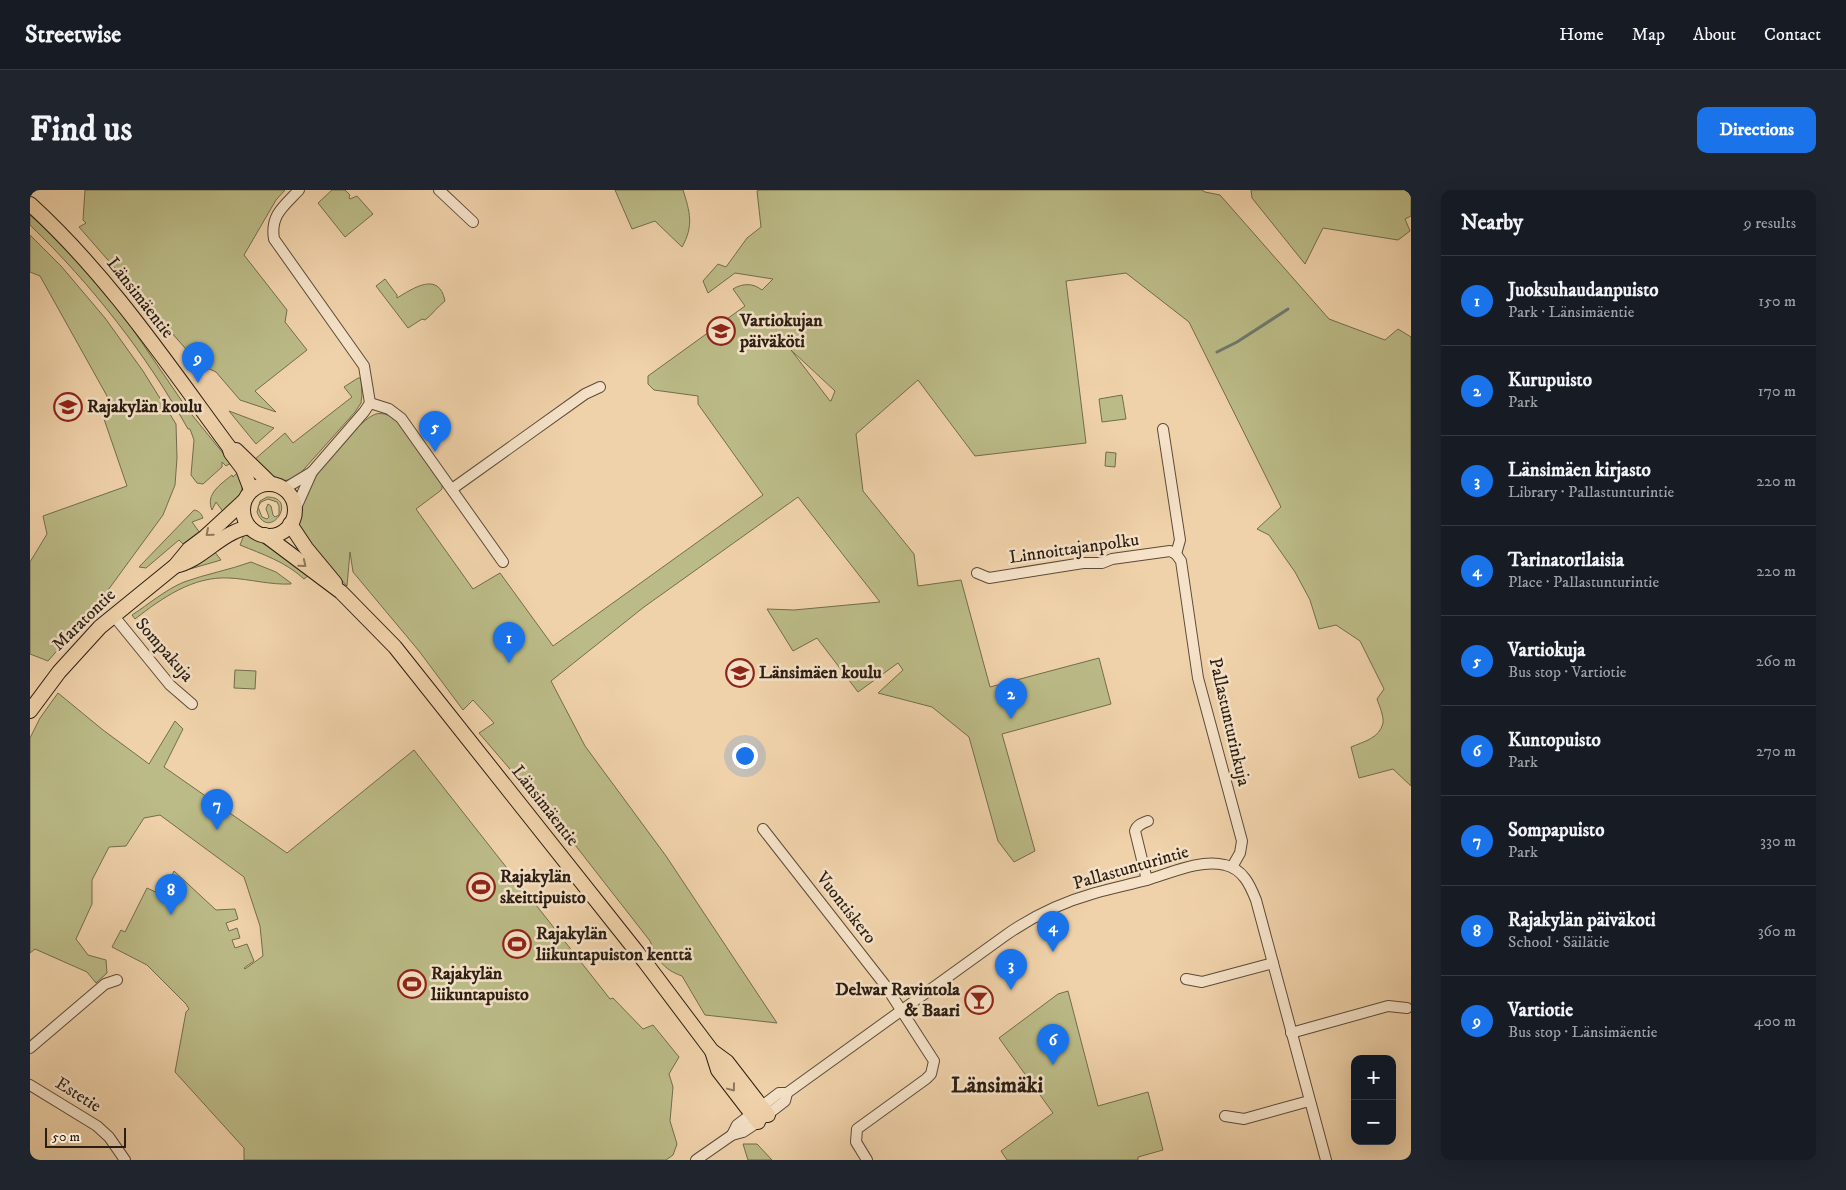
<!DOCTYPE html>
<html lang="en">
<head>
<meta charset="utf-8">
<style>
  body { margin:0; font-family:"IM FELL DW Pica",serif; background:#20242c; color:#f1f3f6 }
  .controls { position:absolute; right:15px; bottom:15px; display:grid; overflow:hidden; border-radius:10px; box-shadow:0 5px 20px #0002 }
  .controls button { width:45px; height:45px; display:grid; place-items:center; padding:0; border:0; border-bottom:1px solid #363941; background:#171b24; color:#f1f3f6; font:25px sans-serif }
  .scale { position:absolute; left:15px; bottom:12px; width:81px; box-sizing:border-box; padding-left:5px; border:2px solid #2b1e13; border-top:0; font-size:14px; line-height:18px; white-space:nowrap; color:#2b1e13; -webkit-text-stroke:4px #f5e2c8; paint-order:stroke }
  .you { position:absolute; left:714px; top:565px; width:18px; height:18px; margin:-12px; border:4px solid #fff; border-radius:50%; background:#1a73e8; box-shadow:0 0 0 8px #1a73e833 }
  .badge { display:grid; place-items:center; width:32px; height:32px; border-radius:50%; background:#1a73e8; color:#fff; font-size:16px; font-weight:700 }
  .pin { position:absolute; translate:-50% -41px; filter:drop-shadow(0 1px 2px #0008) }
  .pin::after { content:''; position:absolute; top:26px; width:18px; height:15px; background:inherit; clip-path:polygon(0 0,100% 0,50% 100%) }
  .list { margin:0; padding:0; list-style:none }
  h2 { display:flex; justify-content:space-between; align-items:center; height:65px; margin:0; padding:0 20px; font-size:21px }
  h2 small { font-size:16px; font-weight:400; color:#9ea1a6 }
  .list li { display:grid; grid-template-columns:32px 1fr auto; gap:15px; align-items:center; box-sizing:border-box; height:90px; padding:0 20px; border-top:1px solid #363941 }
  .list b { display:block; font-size:19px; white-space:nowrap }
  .list p { margin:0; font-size:16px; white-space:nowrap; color:#9ea1a6 }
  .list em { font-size:16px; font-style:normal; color:#9ea1a6 }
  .map { position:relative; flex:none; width:1381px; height:970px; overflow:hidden; border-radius:10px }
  header { display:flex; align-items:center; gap:30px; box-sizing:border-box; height:70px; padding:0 25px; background:#171b24; border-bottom:1px solid #363941 }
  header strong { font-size:24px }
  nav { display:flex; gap:28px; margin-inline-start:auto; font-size:18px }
  .intro { display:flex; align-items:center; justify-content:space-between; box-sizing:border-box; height:120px; padding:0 30px }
  h1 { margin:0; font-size:35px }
  .button { padding:12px 22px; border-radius:10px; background:#1a73e8; color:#fff; font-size:18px; font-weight:700 }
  main { display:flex; gap:30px; padding:0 30px }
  aside { flex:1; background:#171b24; border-radius:10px; box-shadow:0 5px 20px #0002 }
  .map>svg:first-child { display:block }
</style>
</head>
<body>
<header>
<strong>Streetwise</strong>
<nav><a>Home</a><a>Map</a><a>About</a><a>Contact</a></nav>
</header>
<div class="intro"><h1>Find us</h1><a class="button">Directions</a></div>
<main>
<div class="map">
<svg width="1381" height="970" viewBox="0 0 1381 970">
  <rect width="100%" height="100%" fill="#f0d2aa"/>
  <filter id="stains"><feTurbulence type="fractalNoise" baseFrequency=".004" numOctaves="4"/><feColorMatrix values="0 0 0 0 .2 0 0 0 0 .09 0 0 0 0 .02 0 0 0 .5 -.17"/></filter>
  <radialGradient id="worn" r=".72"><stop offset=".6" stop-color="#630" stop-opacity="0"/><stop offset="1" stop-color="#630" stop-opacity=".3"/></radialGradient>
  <!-- green -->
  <g fill="#bbbb87" stroke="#736c4d" fill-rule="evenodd">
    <polygon points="55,0 255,0 246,10 214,65 257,120 255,132 277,160 225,201 246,222 210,210 186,182 169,174 49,37 56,33 53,30"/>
    <polygon points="302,0 315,0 320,5 319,8 320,9 327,6 343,24 315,47 288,13"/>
    <path d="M 585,0 L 653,0 C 660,22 664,36 652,57 L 625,31 L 602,39 Z"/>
    <path d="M 729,0 L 1172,0 L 1175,2 L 1190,5 L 1299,129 L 1355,150 L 1368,139 L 1381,147 L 1381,596 L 1363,579 L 1329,588 L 1321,557 C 1333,552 1350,548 1353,533 C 1354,526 1349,515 1347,509 L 1354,499 L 1330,451 L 1306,435 L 1289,439 L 1280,410 L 1265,382 L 1239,345 L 1227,339 L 1251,317 L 1159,132 L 1096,83 L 1036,91 L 1056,253 L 945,266 L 888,190 L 826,244 L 833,301 L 884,364 L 888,396 L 931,390 L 960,497 L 1069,468 L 1081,514 L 972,544 L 1005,661 L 984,672 L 968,651 L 939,547 L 902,517 L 848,503 L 873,480 L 868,473 L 828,502 L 787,448 L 763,461 L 737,419 L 764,420 L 850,412 L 768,307 L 614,417 L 521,491 L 555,556 L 636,666 L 747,833 L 675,825 L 652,786 C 632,779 628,769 620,751 L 503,601 L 485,585 L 449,543 L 464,533 L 443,510 L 433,520 L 389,461 L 323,382 L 320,362 L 317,396 C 304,381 276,356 269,337 C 265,328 278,299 283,290 C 292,276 331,228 346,224 C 354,222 361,226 367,231 L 412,295 L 412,299 L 410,301 L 386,319 L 443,399 L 470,383 L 523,456 L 733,305 L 668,214 L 668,206 L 624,200 L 618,194 L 618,186 L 715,116 L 703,99 C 713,93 723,93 732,100 L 743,89 L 705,83 L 678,103 L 673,91 L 688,74 L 696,77 L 717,48 L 731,37 L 727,1 ZM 761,160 L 805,201 L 801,211 L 800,211 Z"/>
    <polygon points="1221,0 1381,0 1381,26 1375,29 1380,41 1368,50 1293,38 1275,74 1222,8"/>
    <path d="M 0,25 L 28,50 L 71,96 L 95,128 L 158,220 L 201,273 L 196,276 L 192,272 L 192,277 L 173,294 L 167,293 L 161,285 L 164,250 L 160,239 L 158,239 C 116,164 62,95 0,35 Z"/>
    <polygon points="0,45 31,76 75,128 113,181 146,234 147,268 145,295 133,325 70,411 18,471 0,464 0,372 17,344 13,326 97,296 74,229 77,206 10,86 0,82"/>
    <path d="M 355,89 L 367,105 L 367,108 C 382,99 409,80 415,111 C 407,117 403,124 395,130 L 392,129 L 378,138 L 346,96 Z"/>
    <path d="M 328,188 L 331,188 L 332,205 L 331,213 L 325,222 L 267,287 C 246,297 238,283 224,270 L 255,243 L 263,253 L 322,207 L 314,197 Z"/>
    <polygon points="1092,205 1096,229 1072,232 1069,209"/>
    <polygon points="199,221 244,238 226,254"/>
    <polygon points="1076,262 1086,263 1085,277 1075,276"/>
    <path d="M 209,281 C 216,304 211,307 194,323 L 186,312 L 182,320 C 175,304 191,294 202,285 L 203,287 Z"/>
    <path d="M 237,307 C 270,307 239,353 227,322 L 230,311 ZM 238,309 L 247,312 L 249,316 L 249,325 L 245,327 L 243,325 L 241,316 L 238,314 L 236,319 L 239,327 L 237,329 L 232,327 L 228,317 L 231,312 Z"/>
    <path d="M 164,320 C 169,321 171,323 173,328 L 162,332 L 170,343 L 154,355 L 149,350 L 116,378 L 109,377 Z"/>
    <path d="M 214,345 L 222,347 L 266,373 L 279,385 L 274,389 C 256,372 232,364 210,355 Z"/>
    <polygon points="184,361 191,370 160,379 160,378"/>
    <path d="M 221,372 L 246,382 L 261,393 L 261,394 C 240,395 220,389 199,388 C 163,386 132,408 105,429 L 102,425 C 119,414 135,400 154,392 C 176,384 199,380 221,372 Z"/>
    <polygon points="205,480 226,481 225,499 204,498"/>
    <polygon points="28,503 73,540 119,574 145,531 153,539 134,577 257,663 384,560 580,809 583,808 613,839 623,835 649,867 639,884 643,897 640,931 647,954 643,965 636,970 214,970 214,958 145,882 156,822 159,819 156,814 117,775 82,757 91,740 95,742 117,698 132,705 144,681 186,720 205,719 208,729 196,733 199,741 207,738 210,748 202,750 205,758 217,754 224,771 214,778 215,779 233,766 230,736 214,687 130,625 114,628 96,656 79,657 62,690 62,714 46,749 58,765 76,770 77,783 66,793 57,782 5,759 0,763 0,548 10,528"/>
    <polygon points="1038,801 1068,916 1118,902 1133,960 1108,967 1108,970 977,970 971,961 1023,923 969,848 1028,804"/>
    <polygon points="713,954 727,954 742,970 718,970"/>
  </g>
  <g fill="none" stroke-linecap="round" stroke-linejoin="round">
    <!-- stream -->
    <polyline stroke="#6e7a6f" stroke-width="3" points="1187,162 1207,152 1258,119"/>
    <defs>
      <g id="minor">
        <polyline points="409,0 443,32"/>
        <polyline points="340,213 359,219 371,228 473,372"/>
        <polyline points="1133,239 1150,350 1146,364"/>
        <polyline points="254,299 282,282"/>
        <polyline points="422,299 555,204 570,197"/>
        <path d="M 265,320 L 282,282 L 334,222 L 340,213 L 334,176 L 244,49 C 240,25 254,16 269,0"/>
        <polyline points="1146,364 1151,371 1168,488 1212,651 1210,663 1202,677"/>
        <polyline points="947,383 959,388 1053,373 1072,373 1082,369 1140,361 1146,364"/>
        <polyline points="83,425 140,495 162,514"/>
        <polyline points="733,639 855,795 904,871 901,884 896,889 827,939 826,952 837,970"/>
        <path d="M 1117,690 L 1105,641 C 1107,635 1112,633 1118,631"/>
        <polyline points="1156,789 1172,792 1243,773"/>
        <polyline points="1261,843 1358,816 1377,818"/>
        <polyline points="0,858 75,794 87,790"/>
        <polyline points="0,895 67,936 79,947 95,970"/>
        <polyline points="1195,926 1214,929 1279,911"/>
        <path d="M 702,945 L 707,935 L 749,903 L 757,903 L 976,745 C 1003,726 1033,712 1065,703 C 1083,698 1102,694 1120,689 C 1143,682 1171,669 1195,675 C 1213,679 1220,695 1226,710 L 1296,970"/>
        <polyline points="666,970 702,945 713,942 728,932 755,911 757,903"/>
      </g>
      <g id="major">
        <path d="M 0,14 C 78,85 137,173 199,257 L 201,263 L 213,279 L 221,300"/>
        <polyline points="206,260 241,294"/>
        <circle cx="239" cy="320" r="26"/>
        <polyline points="260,334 276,358 305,393"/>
        <polyline points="235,345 311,402 365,457 615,772 682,861 697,872 738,925"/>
        <path d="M 145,376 C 173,370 189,343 219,337"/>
        <polyline points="0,521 29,482 70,437 145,376 159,359 175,347 214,311"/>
        <polyline points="682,861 688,880 728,932"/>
      </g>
    </defs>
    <!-- minor casing -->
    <use href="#minor" stroke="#5c4b39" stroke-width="12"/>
    <!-- major casing -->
    <use href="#major" stroke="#2b1e13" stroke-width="16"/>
    <!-- minor -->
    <use href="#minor" stroke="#f5e2c8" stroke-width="10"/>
    <!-- major -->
    <use href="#major" stroke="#f0d2aa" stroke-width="14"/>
  </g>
  <!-- one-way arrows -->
  <defs><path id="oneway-chevron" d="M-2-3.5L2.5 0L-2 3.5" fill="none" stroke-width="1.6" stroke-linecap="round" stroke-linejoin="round" transform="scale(1.25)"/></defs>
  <g stroke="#8e785e">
    <use href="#oneway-chevron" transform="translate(179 343) rotate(139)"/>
    <use href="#oneway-chevron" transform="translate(273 374) rotate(40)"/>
    <use href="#oneway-chevron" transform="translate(702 898) rotate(53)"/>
  </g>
  <!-- icons -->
  <defs>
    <symbol id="school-ring" viewBox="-11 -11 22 22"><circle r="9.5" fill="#f5e2c8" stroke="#8f2418" stroke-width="1.5"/><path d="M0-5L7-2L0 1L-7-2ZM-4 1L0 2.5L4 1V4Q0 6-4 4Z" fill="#8f2418"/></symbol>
    <symbol id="stadium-ring" viewBox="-11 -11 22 22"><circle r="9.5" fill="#f5e2c8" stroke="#8f2418" stroke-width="1.5"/><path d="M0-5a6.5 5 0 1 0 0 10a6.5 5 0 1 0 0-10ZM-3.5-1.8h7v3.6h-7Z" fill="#8f2418"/></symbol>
    <symbol id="bar-ring" viewBox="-11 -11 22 22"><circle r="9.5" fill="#f5e2c8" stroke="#8f2418" stroke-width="1.5"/><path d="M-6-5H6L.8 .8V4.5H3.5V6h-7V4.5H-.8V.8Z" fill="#8f2418"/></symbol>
  </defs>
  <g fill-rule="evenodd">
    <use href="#school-ring" x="675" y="125" width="32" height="32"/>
    <use href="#school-ring" x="22" y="201" width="32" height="32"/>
    <use href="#school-ring" x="694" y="467" width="32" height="32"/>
    <use href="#stadium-ring" x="435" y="681" width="32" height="32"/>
    <use href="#stadium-ring" x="471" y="738" width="32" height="32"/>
    <use href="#stadium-ring" x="366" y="778" width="32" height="32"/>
    <use href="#bar-ring" x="933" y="794" width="32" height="32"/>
  </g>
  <g text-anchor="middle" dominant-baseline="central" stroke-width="5" stroke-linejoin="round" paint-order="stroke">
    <!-- street labels -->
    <g font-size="18" fill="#2b1e13" stroke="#f5e2c8">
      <text transform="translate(110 108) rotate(52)">Länsimäentie</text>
      <text transform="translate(1044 359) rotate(-8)">Linnoittajanpolku</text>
      <text transform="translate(54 430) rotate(-44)">Maratontie</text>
      <text transform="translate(134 460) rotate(49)">Sompakuja</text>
      <text transform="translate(1199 532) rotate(77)">Pallastunturinkuja</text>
      <text transform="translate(515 616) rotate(52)">Länsimäentie</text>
      <text transform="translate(1101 678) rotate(-16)">Pallastunturintie</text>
      <text transform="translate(816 718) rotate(52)">Vuontiskero</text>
      <text transform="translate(48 905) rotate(32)">Estetie</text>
    </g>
    <!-- poi labels -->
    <g font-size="18" font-weight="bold" fill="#2b1e13" stroke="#f5e2c8" text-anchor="start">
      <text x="710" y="131">Vartiokujan<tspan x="710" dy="21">päiväköti</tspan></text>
      <text x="57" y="217">Rajakylän koulu</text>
      <text x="729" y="483">Länsimäen koulu</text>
      <text x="470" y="687">Rajakylän<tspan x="470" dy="21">skeittipuisto</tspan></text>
      <text x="506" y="744">Rajakylän<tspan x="506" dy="21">liikuntapuiston kenttä</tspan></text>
      <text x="401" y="784">Rajakylän<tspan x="401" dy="21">liikuntapuisto</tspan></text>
      <text x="930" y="800" text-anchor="end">Delwar Ravintola<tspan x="930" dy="21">&amp; Baari</tspan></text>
    </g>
    <!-- district labels -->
    <g font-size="22" font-weight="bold" fill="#2b1e13" stroke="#f5e2c8">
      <text x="967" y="895">Länsimäki</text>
    </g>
  </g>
  <rect width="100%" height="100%" filter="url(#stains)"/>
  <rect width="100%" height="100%" fill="url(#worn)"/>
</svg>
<div class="controls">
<button>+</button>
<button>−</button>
</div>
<div class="scale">50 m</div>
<div class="you"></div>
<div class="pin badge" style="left:479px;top:473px">1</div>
<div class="pin badge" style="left:981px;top:529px">2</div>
<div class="pin badge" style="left:981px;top:800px">3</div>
<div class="pin badge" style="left:1023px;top:762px">4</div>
<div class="pin badge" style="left:405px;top:262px">5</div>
<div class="pin badge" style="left:1023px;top:875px">6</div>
<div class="pin badge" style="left:187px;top:640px">7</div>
<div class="pin badge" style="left:141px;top:725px">8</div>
<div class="pin badge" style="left:168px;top:193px">9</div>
</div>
<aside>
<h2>Nearby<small>9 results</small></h2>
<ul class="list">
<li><span class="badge">1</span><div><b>Juoksuhaudanpuisto</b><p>Park · Länsimäentie</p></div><em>150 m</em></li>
<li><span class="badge">2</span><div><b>Kurupuisto</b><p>Park</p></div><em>170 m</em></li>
<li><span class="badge">3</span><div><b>Länsimäen kirjasto</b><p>Library · Pallastunturintie</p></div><em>220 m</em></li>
<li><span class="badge">4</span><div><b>Tarinatorilaisia</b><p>Place · Pallastunturintie</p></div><em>220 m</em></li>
<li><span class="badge">5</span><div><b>Vartiokuja</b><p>Bus stop · Vartiotie</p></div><em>260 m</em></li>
<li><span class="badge">6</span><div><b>Kuntopuisto</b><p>Park</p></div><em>270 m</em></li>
<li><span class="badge">7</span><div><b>Sompapuisto</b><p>Park</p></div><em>330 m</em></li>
<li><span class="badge">8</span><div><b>Rajakylän päiväkoti</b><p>School · Säilätie</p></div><em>360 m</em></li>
<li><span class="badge">9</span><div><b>Vartiotie</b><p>Bus stop · Länsimäentie</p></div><em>400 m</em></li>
</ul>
</aside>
</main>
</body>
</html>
